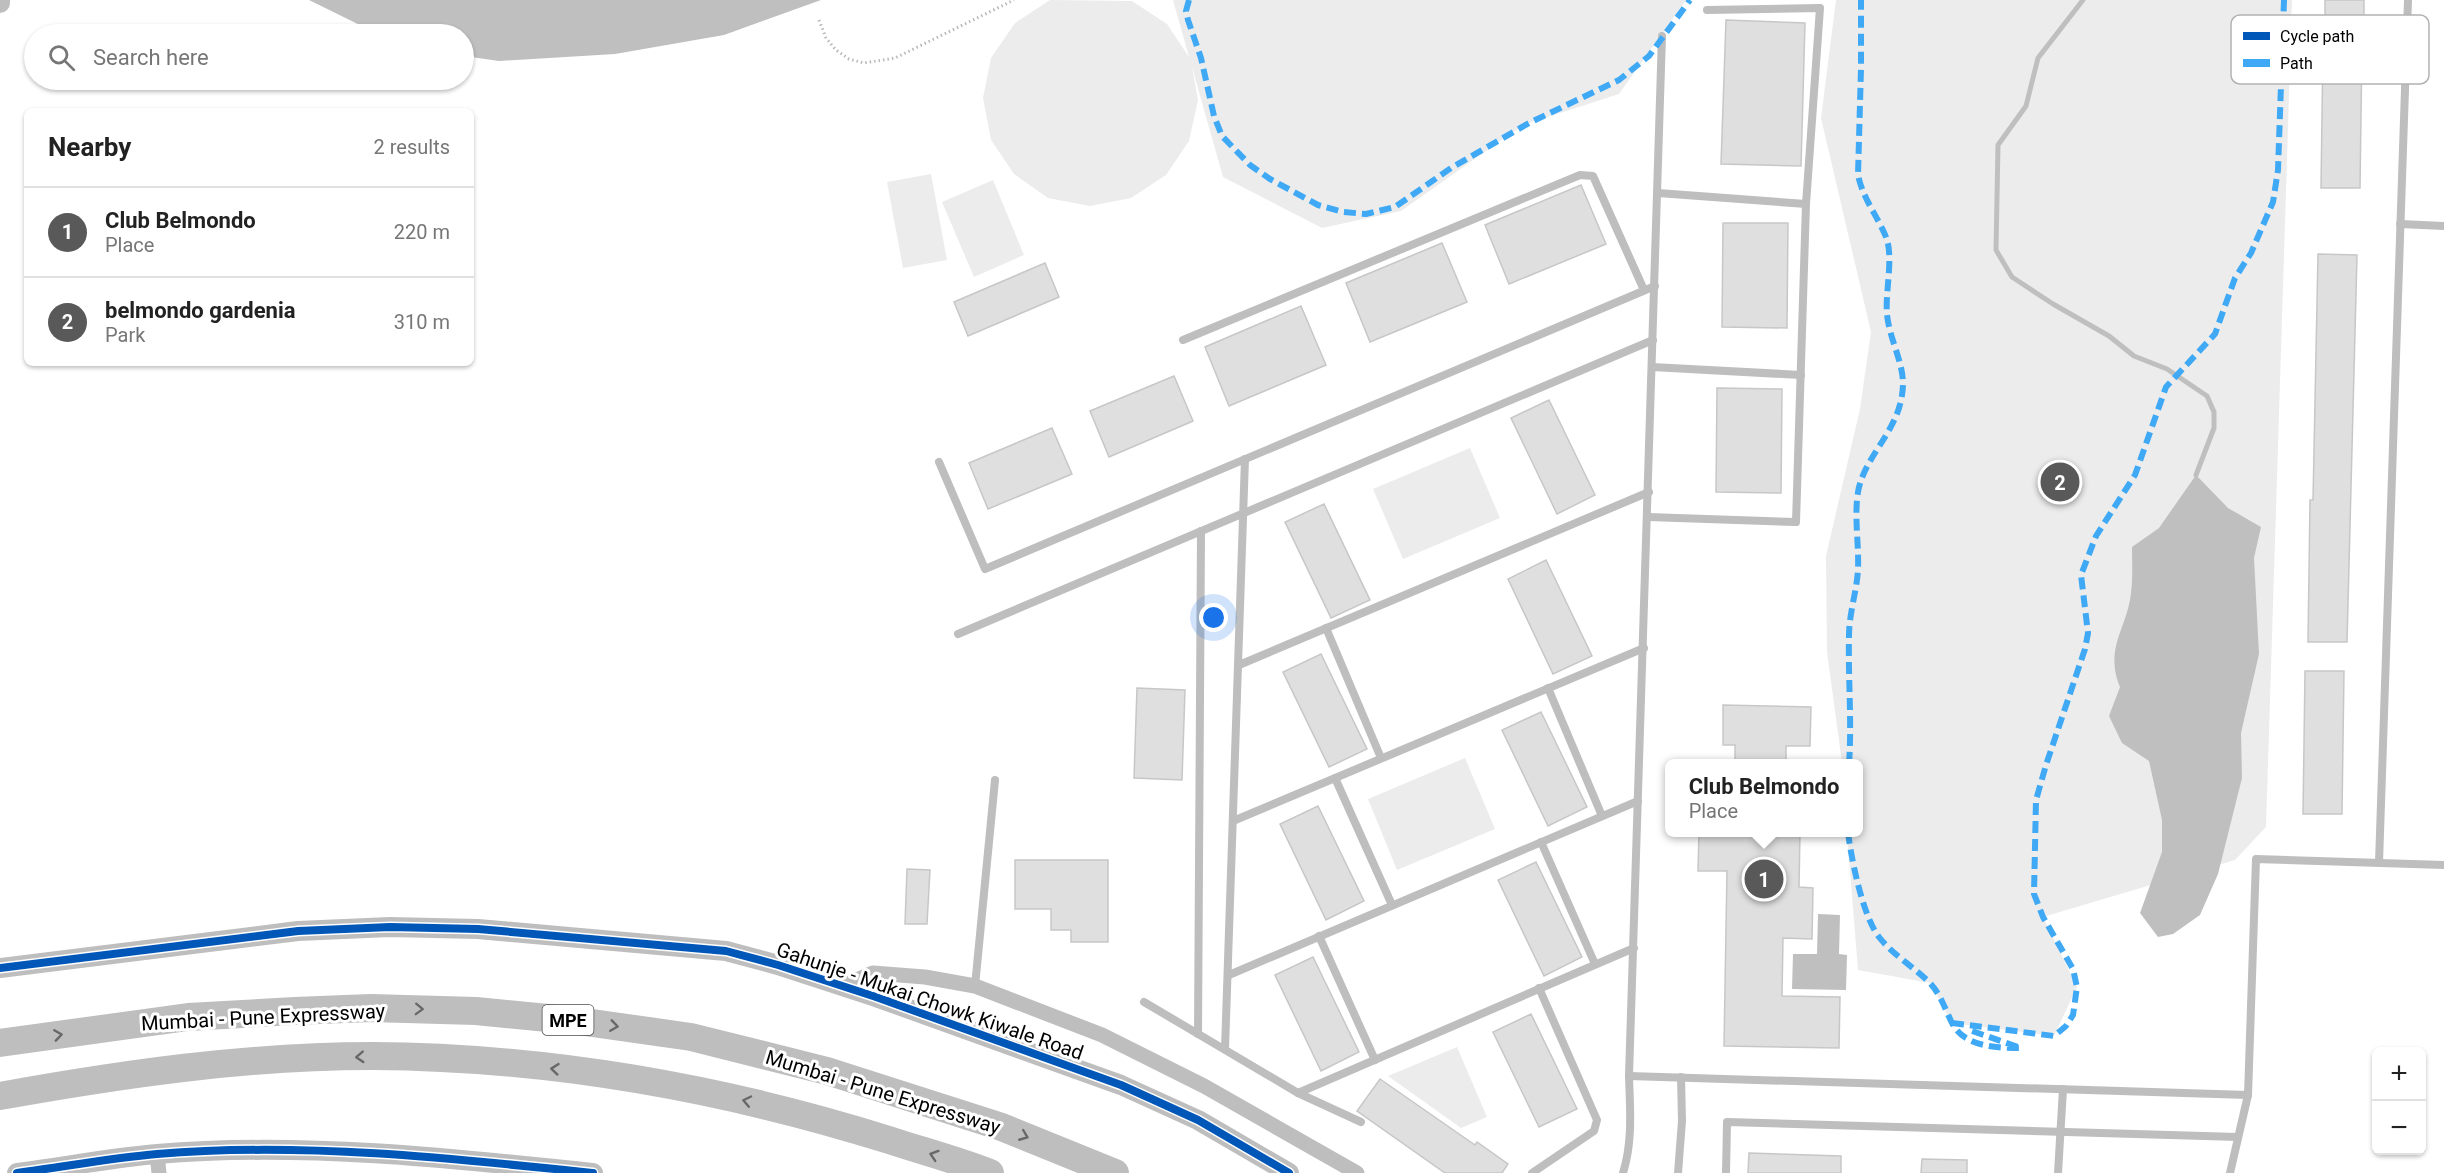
<!DOCTYPE html>
<html lang="en">
<head>
<meta charset="utf-8">
<style>
  body { margin:0; font-family:Roboto,sans-serif; background:#f6f6f6; color:#222 }
  .controls { position:absolute; right:18px; bottom:18px; display:grid; overflow:hidden; border-radius:9px; box-shadow:0 2px 4px #0004 }
  .controls button { width:54px; height:54px; display:grid; place-items:center; padding:0; border:0; border-bottom:2px solid #e0e0e0; background:#fff; color:#222; font:30px sans-serif }
  .you { position:absolute; left:1214px; top:618px; width:21px; height:21px; margin:-15px; border:4px solid #fff; border-radius:50%; background:#1a73e8; box-shadow:0 0 0 9px #1a73e833 }
  .badge { display:grid; place-items:center; width:39px; height:39px; border-radius:50%; background:#595959; color:#fff; font-size:20px; font-weight:700 }
  .pin { position:absolute; translate:-50% -50%; border:3px solid #fff; box-shadow:0 2px 6px #0006 }
  .popup { position:absolute; left:1665px; top:759px; width:198px; height:78px; box-sizing:border-box; display:grid; place-content:center; border-radius:9px; background:#fff; filter:drop-shadow(0 2px 4px #0005); font-size:20px; white-space:nowrap; color:#767676 }
  .popup b { font-size:22px; color:#222 }
  .popup::after { content:''; position:absolute; left:50%; top:100%; margin-left:-12px; border:12px solid transparent; border-top-color:#fff }
  .list { margin:0; padding:0; list-style:none }
  h2 { display:flex; justify-content:space-between; align-items:center; height:78px; margin:0; padding:0 24px; font-size:26px }
  h2 small { font-size:20px; font-weight:400; color:#767676 }
  .list li { display:grid; grid-template-columns:39px 1fr auto; gap:18px; align-items:center; box-sizing:border-box; height:90px; padding:0 24px; border-top:2px solid #e0e0e0 }
  .list b { display:block; font-size:22px; white-space:nowrap }
  .list p { margin:0; font-size:20px; white-space:nowrap; color:#767676 }
  .list em { font-size:20px; font-style:normal; color:#767676 }
  .icon { flex:none; width:33px; height:33px; fill:none; stroke:currentColor; stroke-width:2; stroke-linecap:round; stroke-linejoin:round }
  .map { position:relative; flex:none; width:2444px; height:1173px; overflow:hidden }
  .search { position:absolute; background:#fff; box-shadow:0 2px 4px #0004; left:24px; top:24px; width:450px; height:66px; display:flex; align-items:center; gap:15px; box-sizing:border-box; padding:0 21px; border-radius:33px; color:#767676; font-size:22px }
  .panel { position:absolute; background:#fff; box-shadow:0 2px 4px #0004; left:24px; top:108px; width:450px; height:258px; border-radius:9px }
  .map>svg:first-child { display:block }
</style>
</head>
<body>
<div class="map">
<svg width="2444" height="1173" viewBox="0 0 2444 1173">
  <rect width="100%" height="100%" fill="#fff"/>
  <!-- green -->
  <g fill="#ececec">
    <polygon points="1050,0 1132,1 1167,24 1189,57 1173,0 1686,0 1619,94 1529,123 1510,134 1401,211 1322,228 1223,177 1192,67 1198,100 1189,141 1166,175 1131,198 1090,206 1048,198 1014,174 991,140 983,98 991,58 1015,23"/>
    <polygon points="1836,0 2292,0 2266,827 2235,860 2043,917 2077,987 2054,1036 1952,1023 1930,983 1858,970 1847,833 1858,832 1858,764 1842,763 1827,652 1826,556 1860,409 1871,332 1821,118"/>
    <polygon points="931,174 947,260 903,268 887,182"/>
    <polygon points="993,180 1024,255 974,277 942,202"/>
    <polygon points="1470,448 1500,518 1403,559 1373,489"/>
    <polygon points="1465,758 1495,829 1397,870 1368,799"/>
    <polygon points="1457,1047 1487,1117 1461,1128 1388,1076"/>
  </g>
  <!-- water -->
  <g fill="#bfbfbf">
    <polygon points="309,0 821,0 724,35 615,54 499,61 464,56 464,34 378,34"/>
    <path d="M 2196,475 L 2228,508 L 2261,527 L 2254,558 L 2259,654 L 2241,733 L 2242,778 L 2218,874 L 2200,915 L 2173,934 L 2158,937 L 2140,913 L 2162,852 L 2162,820 L 2149,761 L 2122,743 L 2109,716 L 2120,687 C 2104,648 2127,629 2131,593 C 2133,578 2132,562 2132,547 L 2159,528 Z"/>
    <polygon points="1818,914 1840,915 1839,954 1847,955 1846,990 1792,989 1793,954 1817,954"/>
  </g>
  <g fill="none" stroke-linecap="round" stroke-linejoin="round">
    <!-- stream -->
    <polyline stroke="#bfbfbf" stroke-width="5" points="2083,0 2038,58 2026,106 1998,145 1996,250 2012,277 2053,304 2109,336 2134,356 2167,369 2207,396 2214,412 2214,428 2196,475"/>
  </g>
  <!-- building -->
  <g fill="#dfdfdf" stroke="#c7c7c7" stroke-width="1.5">
    <rect x="2325" y="0" width="39" height="16"/>
    <polygon points="1726,20 1805,23 1801,166 1721,164"/>
    <polygon points="2323,45 2362,45 2360,188 2321,188"/>
    <polygon points="1581,185 1606,244 1509,284 1485,225"/>
    <polygon points="1723,223 1788,223 1787,328 1722,327"/>
    <polygon points="1442,243 1467,302 1370,342 1346,283"/>
    <polygon points="2318,254 2357,255 2347,642 2308,642 2310,500 2313,500"/>
    <polygon points="1045,263 1059,297 968,336 954,302"/>
    <polygon points="1301,306 1326,365 1229,406 1205,347"/>
    <polygon points="1174,376 1193,421 1109,457 1090,411"/>
    <polygon points="1717,388 1782,389 1781,493 1716,492"/>
    <polygon points="1549,400 1595,495 1557,514 1511,418"/>
    <polygon points="1052,428 1072,474 988,509 969,463"/>
    <polygon points="1324,504 1370,600 1331,618 1285,522"/>
    <polygon points="1546,560 1592,656 1553,674 1508,579"/>
    <polygon points="1321,654 1367,749 1329,767 1283,672"/>
    <polygon points="2305,671 2344,671 2342,814 2303,814"/>
    <polygon points="1137,688 1185,690 1182,780 1134,778"/>
    <polygon points="1723,705 1811,707 1810,746 1786,746 1786,764 1735,764 1735,745 1723,745"/>
    <polygon points="1541,712 1587,807 1548,826 1502,730"/>
    <polygon points="1318,806 1364,901 1326,920 1280,824"/>
    <polygon points="1699,832 1800,832 1799,887 1813,888 1812,939 1783,938 1782,996 1840,997 1839,1048 1724,1046 1727,871 1698,871"/>
    <polygon points="1015,860 1108,860 1108,942 1071,942 1071,930 1051,930 1051,909 1015,909"/>
    <polygon points="1536,862 1582,957 1544,976 1498,880"/>
    <polygon points="907,869 930,870 927,924 905,924"/>
    <polygon points="1313,957 1359,1052 1321,1071 1275,975"/>
    <polygon points="1531,1014 1577,1109 1539,1127 1493,1032"/>
    <polygon points="1380,1079 1475,1145 1477,1142 1508,1164 1502,1173 1445,1173 1357,1111"/>
    <polygon points="1749,1153 1841,1156 1841,1173 1748,1173"/>
    <polygon points="1922,1159 1967,1160 1967,1173 1921,1173"/>
  </g>
  <g fill="none" stroke-linecap="round" stroke-linejoin="round">
    <!-- path -->
    <polyline stroke="#b9b9b9" stroke-width="3" stroke-dasharray="1.5 3" stroke-linecap="butt" points="819,20 826,38 836,50 849,59 864,63 895,58 1014,0"/>
    <!-- service -->
    <g stroke="#bebebe" stroke-width="8">
      <polyline points="1658,193 1806,204 1820,8 1707,10"/>
      <polyline points="2400,224 2444,226"/>
      <polyline points="1183,340 1580,175 1593,176 1644,290"/>
      <polyline points="1652,367 1801,375"/>
      <polyline points="939,462 985,569 1655,286"/>
      <polyline points="1648,517 1796,522 1806,204"/>
      <polyline points="1326,628 1381,758"/>
      <polyline points="958,634 1653,340"/>
      <polyline points="1239,665 1649,492"/>
      <polyline points="1548,688 1602,816"/>
      <polyline points="1335,778 1392,905"/>
      <polyline points="1233,821 1644,648"/>
      <polyline points="1541,842 1595,964"/>
      <polyline points="2379,863 2408,0"/>
      <polyline points="1319,936 1375,1060"/>
      <polyline points="1229,975 1638,801"/>
      <polyline points="975,986 995,780"/>
      <polyline points="1144,1002 1298,1093 1361,1122"/>
      <polyline points="1198,1034 1201,531"/>
      <polyline points="1225,1049 1245,459"/>
      <polyline points="1629,1076 2248,1095 2256,859 2444,865"/>
      <polyline points="1298,1093 1634,948"/>
      <polyline points="1532,1173 1594,1131 1597,1120 1539,988"/>
      <path d="M 1623,1173 C 1633,1141 1630,1109 1629,1076 L 1662,36"/>
      <polyline points="1678,1173 1682,1121 1681,1077"/>
      <polyline points="1726,1173 1727,1122 2238,1137"/>
      <polyline points="2058,1173 2063,1089"/>
      <polyline points="2230,1173 2248,1095"/>
    </g>
    <!-- minor -->
    <g stroke="#bebebe" stroke-width="15">
      <polyline points="843,986 873,973 925,977 975,986 1102,1035 1204,1086 1357,1173"/>
      <polyline points="157,1154 159,1173"/>
    </g>
    <!-- tertiary -->
    <g stroke="#bebebe" stroke-width="20">
      <polyline points="0,3 0,0"/>
      <polyline points="0,968 298,931 390,927 478,929 726,951 778,965 876,997 1121,1085 1198,1120 1289,1173"/>
      <path d="M 17,1173 C 64,1167 110,1158 157,1154 C 300,1142 451,1158 593,1173"/>
    </g>
    <!-- motorway -->
    <g stroke="#bebebe" stroke-width="28">
      <polyline points="0,1043 188,1017 295,1011 371,1008 476,1011 578,1021 691,1037 827,1071 999,1126 1115,1173"/>
      <path d="M 0,1096 C 122,1074 247,1056 372,1056 C 546,1057 723,1088 889,1140 C 922,1151 957,1160 990,1173"/>
    </g>
    <!-- quiet -->
    <g stroke="#3fa9f5" stroke-width="6" stroke-dasharray="12 6" stroke-linecap="butt">
      <polyline points="1189,0 1186,11 1188,20 1201,58 1214,116 1222,136 1250,165 1270,179 1318,205 1343,212 1366,214 1395,207 1451,168 1529,123 1619,80 1649,56 1690,0"/>
      <path d="M 1849,764 C 1852,721 1848,679 1849,636 C 1849,613 1857,591 1858,569 C 1859,543 1854,517 1858,492 C 1865,453 1902,430 1903,384 C 1903,361 1889,338 1887,314 C 1885,291 1894,257 1886,237 C 1877,215 1863,199 1858,175 L 1861,68 L 1861,0"/>
      <path d="M 1848,832 C 1851,858 1863,917 1879,937 C 1893,955 1914,967 1930,983 C 1941,995 1945,1009 1952,1023 C 1964,1047 1997,1048 2021,1048 L 1972,1031"/>
      <polyline points="1952,1023 2054,1036 2066,1026 2073,1015 2077,987 2073,969 2043,917 2034,894 2036,800 2046,765 2085,649 2088,633 2081,575 2096,536 2135,475 2166,387 2215,334 2235,278 2251,253 2273,202 2278,170 2284,0"/>
    </g>
    <defs>
      <g id="cycleway">
        <polyline points="0,968 298,931 390,927 478,929 726,951 778,965 876,997 1121,1085 1198,1120 1289,1173"/>
        <path d="M 17,1173 C 64,1167 110,1158 157,1154 C 300,1142 451,1158 593,1173"/>
      </g>
    </defs>
    <!-- cycleway casing -->
    <use href="#cycleway" stroke="#fff" stroke-width="11"/>
    <!-- cycleway -->
    <use href="#cycleway" stroke="#0057b8" stroke-width="8"/>
  </g>
  <!-- one-way arrows -->
  <defs><path id="oneway-chevron" d="M-2-3.5L2.5 0L-2 3.5" fill="none" stroke-width="1.6" stroke-linecap="round" stroke-linejoin="round" transform="scale(1.5)"/></defs>
  <g stroke="#686868">
    <use href="#oneway-chevron" transform="translate(419 1009) rotate(2)"/>
    <use href="#oneway-chevron" transform="translate(614 1026) rotate(8)"/>
    <use href="#oneway-chevron" transform="translate(58 1035) rotate(-8)"/>
    <use href="#oneway-chevron" transform="translate(360 1057) rotate(177)"/>
    <use href="#oneway-chevron" transform="translate(555 1069) rotate(-174)"/>
    <use href="#oneway-chevron" transform="translate(747 1101) rotate(-168)"/>
    <use href="#oneway-chevron" transform="translate(1024 1136) rotate(22)"/>
    <use href="#oneway-chevron" transform="translate(934 1155) rotate(-162)"/>
  </g>
  <g text-anchor="middle" dominant-baseline="central" stroke-width="6" stroke-linejoin="round" paint-order="stroke">
    <!-- shield labels -->
    <rect fill="#fff" stroke="#4c4c4c" stroke-width="1.5" x="542.5" y="1005" width="51" height="30" rx="4.5"/>
    <g font-size="18" font-weight="bold" fill="#000">
      <text x="568" y="1020">MPE</text>
    </g>
    <!-- street labels -->
    <g font-size="20" fill="#000" stroke="#fff">
      <text transform="translate(930 1001) rotate(19)">Gahunje - Mukai Chowk Kiwale Road</text>
      <text transform="translate(263 1017) rotate(-3)">Mumbai - Pune Expressway</text>
      <text transform="translate(883 1092) rotate(17)">Mumbai - Pune Expressway</text>
    </g>
  </g>
  <!-- legend -->
  <rect x="2231" y="15" width="198" height="69" rx="9" fill="#fff" stroke="#b2b2b2" stroke-width="1.5"/>
  <rect x="2243" y="32" width="27" height="8" fill="#0057b8"/>
  <rect x="2243" y="59" width="27" height="8" fill="#3fa9f5"/>
  <g font-size="16" fill="#000">
    <text x="2280" y="42">Cycle path</text>
    <text x="2280" y="69">Path</text>
  </g>
</svg>
<div class="controls">
<button>+</button>
<button>−</button>
</div>
<div class="you"></div>
<div class="pin badge" style="left:1764px;top:879px">1</div>
<div class="popup"><b>Club Belmondo</b>Place</div>
<div class="pin badge" style="left:2060px;top:482px">2</div>
<div class="search"><svg class="icon" aria-label="search" viewBox="0 0 24 24"><circle cx="10" cy="10" r="6"/><path d="M15 15l6 6"/></svg>Search here</div>
<section class="panel">
<h2>Nearby<small>2 results</small></h2>
<ul class="list">
<li><span class="badge">1</span><div><b>Club Belmondo</b><p>Place</p></div><em>220 m</em></li>
<li><span class="badge">2</span><div><b>belmondo gardenia</b><p>Park</p></div><em>310 m</em></li>
</ul>
</section>
</div>
</body>
</html>
